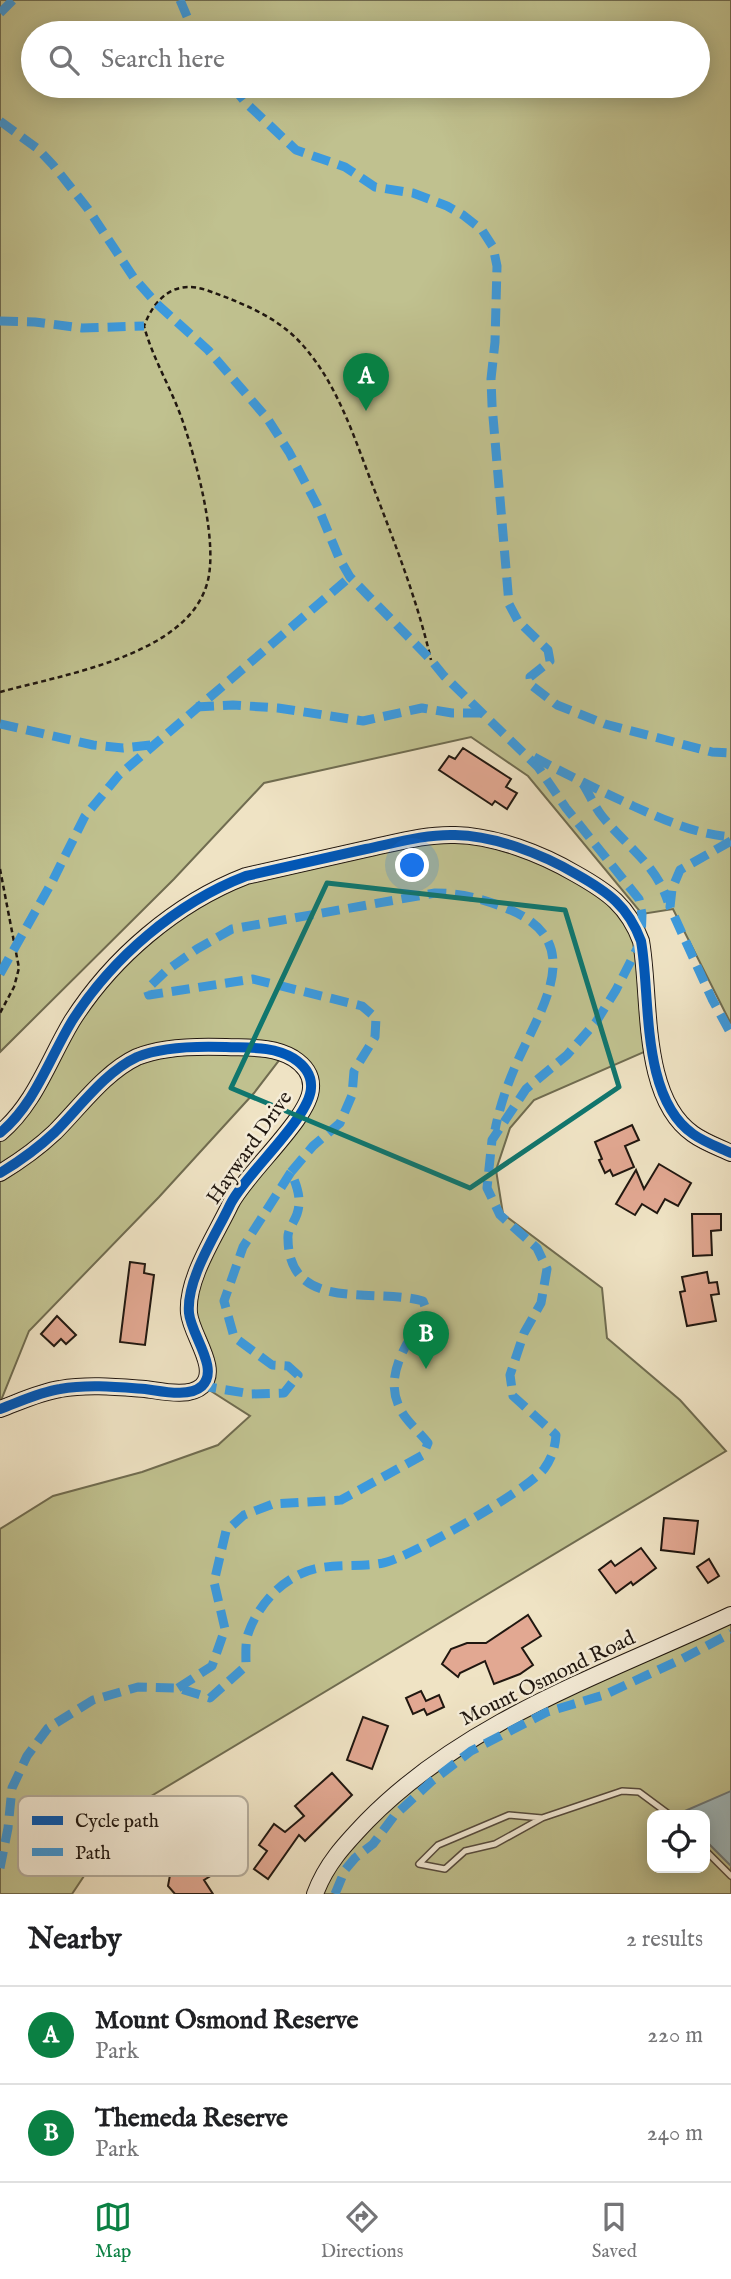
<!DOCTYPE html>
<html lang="en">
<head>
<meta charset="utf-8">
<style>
  body { margin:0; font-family:"IM FELL English",serif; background:#f6f6f6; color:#202124 }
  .controls { position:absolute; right:21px; bottom:21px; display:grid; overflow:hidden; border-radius:14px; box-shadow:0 4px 18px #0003 }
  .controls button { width:63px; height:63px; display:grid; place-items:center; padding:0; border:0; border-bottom:2px solid #e0e0e0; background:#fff; color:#202124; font:35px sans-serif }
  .you { position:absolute; left:413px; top:866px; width:24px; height:24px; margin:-18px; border:5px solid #fff; border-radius:50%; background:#1a73e8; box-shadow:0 0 0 10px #1a73e833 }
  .badge { display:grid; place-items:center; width:46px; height:46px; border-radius:50%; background:#0b8043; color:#fff; font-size:23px; font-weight:700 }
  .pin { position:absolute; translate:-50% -58px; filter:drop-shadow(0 2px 4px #0008) }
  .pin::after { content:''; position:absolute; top:37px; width:24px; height:21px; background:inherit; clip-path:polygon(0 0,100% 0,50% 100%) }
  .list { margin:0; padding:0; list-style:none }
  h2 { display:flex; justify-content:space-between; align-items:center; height:91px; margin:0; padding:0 28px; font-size:30px }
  h2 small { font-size:23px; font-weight:400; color:#757577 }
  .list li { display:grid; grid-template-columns:46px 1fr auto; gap:21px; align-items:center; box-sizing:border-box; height:98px; padding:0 28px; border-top:2px solid #e0e0e0 }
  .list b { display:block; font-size:26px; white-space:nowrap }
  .list p { margin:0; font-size:23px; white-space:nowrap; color:#757577 }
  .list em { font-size:23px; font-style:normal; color:#757577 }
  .icon { flex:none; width:38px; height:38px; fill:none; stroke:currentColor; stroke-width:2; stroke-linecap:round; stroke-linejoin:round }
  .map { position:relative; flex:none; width:731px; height:1894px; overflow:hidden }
  .search { position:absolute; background:#fff; box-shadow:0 4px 18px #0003; left:21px; right:21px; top:21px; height:77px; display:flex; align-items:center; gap:18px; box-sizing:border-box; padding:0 24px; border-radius:38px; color:#757577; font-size:26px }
  .sheet { height:287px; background:#fff }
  nav { display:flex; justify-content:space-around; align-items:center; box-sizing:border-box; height:98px; border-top:2px solid #e0e0e0; background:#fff; font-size:19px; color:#757577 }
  nav a { display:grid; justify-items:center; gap:4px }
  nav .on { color:#0b8043 }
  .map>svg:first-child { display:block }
</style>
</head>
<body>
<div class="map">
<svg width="731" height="1894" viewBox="0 0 731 1894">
  <rect width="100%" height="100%" fill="#efe3c4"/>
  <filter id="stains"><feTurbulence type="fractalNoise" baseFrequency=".00286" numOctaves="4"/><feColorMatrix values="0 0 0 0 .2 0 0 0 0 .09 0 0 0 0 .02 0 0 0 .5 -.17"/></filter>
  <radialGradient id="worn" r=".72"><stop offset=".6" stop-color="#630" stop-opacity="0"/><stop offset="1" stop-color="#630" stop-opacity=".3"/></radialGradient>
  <!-- green -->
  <g fill="#c0c18f" stroke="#706c50" stroke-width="2" fill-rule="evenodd">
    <path d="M 0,0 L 731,0 L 731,1024 L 673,909 L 642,914 L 528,776 L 471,737 L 264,783 L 174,879 L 0,1052 ZM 698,33 L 698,86 L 33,86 L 33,33 Z"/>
    <polygon points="456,835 550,861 635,924 651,1049 534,1100 510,1128 496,1170 503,1214 602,1288 607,1338 680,1400 726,1451 128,1810 72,1894 0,1894 0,1529 53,1496 142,1472 218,1445 250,1416 203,1386 209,1375 188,1310 234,1198 311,1089 284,1054 254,1093 159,1197 29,1331 0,1403 0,1133 99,982 219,887"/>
    <path d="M 731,1615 L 731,1894 L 315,1894 L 361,1828 L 480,1732 ZM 652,1815 L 705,1815 L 705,1868 L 652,1868 Z"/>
  </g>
  <!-- water -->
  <polygon fill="#a0bbc0" stroke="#6d797a" stroke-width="2" points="731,1791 731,1866 705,1840 705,1815 678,1814"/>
  <!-- building -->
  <g fill="#e2a892" stroke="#201710" stroke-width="2">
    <polygon points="463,748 511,779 506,787 517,793 507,809 495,801 492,805 439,770 449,756 455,759"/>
    <polygon points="632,1125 639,1140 625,1146 634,1167 613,1176 610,1170 605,1173 599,1160 602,1159 595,1142"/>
    <polygon points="659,1164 691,1183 678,1206 665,1199 657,1213 642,1204 635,1215 616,1204 636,1170 644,1189"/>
    <polygon points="692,1214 721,1214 721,1230 711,1231 712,1255 693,1256"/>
    <polygon points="130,1262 145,1264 144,1273 154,1275 145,1345 120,1342"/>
    <polygon points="707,1272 709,1283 717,1282 719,1294 711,1295 716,1321 687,1326 680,1292 685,1291 682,1277"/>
    <polygon points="57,1316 76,1335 66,1344 61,1339 54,1346 41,1334"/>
    <polygon points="664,1518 698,1521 694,1554 661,1550"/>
    <polygon points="641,1548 656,1568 633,1585 631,1582 616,1593 599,1570 611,1561 615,1566"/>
    <polygon points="709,1559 719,1576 708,1583 697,1567"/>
    <polygon points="528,1615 541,1636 522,1648 533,1665 520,1674 494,1684 485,1661 460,1673 458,1677 442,1664 451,1649 467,1643 486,1643"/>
    <polygon points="421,1691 426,1701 439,1695 444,1707 427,1715 424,1709 413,1714 406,1698"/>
    <polygon points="363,1717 388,1726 372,1769 347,1760"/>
    <polygon points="332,1773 352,1795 305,1841 299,1835 268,1879 254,1869 267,1851 259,1845 274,1824 285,1832 304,1816 295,1806"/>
    <polygon points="203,1831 226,1863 222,1869 204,1880 213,1894 175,1894 168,1886 172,1864 176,1856"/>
  </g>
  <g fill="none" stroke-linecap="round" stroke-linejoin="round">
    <defs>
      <g id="lane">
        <polyline points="542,1818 509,1815 438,1845 419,1864 445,1869 465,1851 495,1844 542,1818 622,1791 639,1792 670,1815"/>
        <polyline points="705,1850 731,1876"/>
      </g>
      <g id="secondary">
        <path d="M 0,1133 C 35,1104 49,1059 72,1021 C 112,958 176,903 246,876 C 286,867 326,858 366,849 C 395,843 425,834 455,835 C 496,836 542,854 576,874 C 608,892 628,906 641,941 C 651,996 640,1097 693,1134 C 704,1142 718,1147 731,1153"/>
        <path d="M 0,1173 C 20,1161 38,1148 55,1132 C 80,1107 105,1072 137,1057 C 163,1046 199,1046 226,1047 C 249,1048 273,1046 293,1058 C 304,1065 312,1075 311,1088 C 310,1118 245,1174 230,1205 C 216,1235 186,1279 189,1313 C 191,1335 220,1369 202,1386 C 189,1398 161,1391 145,1389 C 118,1387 88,1384 60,1389 C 40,1392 19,1402 0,1409"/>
        <path d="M 315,1894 C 326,1864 345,1844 367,1821 C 466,1720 605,1674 731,1615"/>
      </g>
    </defs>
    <!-- lane casing -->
    <use href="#lane" stroke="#544a3d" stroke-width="8"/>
    <!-- secondary casing -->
    <use href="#secondary" stroke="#201710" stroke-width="18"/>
    <!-- path -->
    <g stroke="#201710" stroke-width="2.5" stroke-dasharray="5 3.5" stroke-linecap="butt">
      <path d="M 0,692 C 62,675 183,656 206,587 C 220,548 197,464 184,425 C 173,391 153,360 144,326 C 156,295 177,279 209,291 C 240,302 274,316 297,339 C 338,381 355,441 376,494 C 397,549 418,603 431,660"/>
      <polyline points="0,869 19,968 14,987 0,1013"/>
    </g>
    <!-- lane -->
    <use href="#lane" stroke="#f5edd9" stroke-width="5"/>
    <!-- secondary -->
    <use href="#secondary" stroke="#f5edd9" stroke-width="16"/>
    <!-- quiet -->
    <g stroke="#3c9ade" stroke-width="9" stroke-dasharray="18 9" stroke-linecap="butt">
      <polyline points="180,0 194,33"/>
      <polyline points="0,13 13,0"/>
      <polyline points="232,86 245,102 296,150 345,167 375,187 413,193 447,206 463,215 482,230 493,247 497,266 495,342 491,379 492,405 509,604 518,621 548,650 550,661 530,677 531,685 557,705 605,724 712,752 731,753"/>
      <path d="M 0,121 L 38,149 L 53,165 L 88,209 L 134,278 L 157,304 L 208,350 L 267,418 L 289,452 L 317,505 L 339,558 L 350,577 L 431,660 L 444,676 L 538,767 L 566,808 L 639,899 L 642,914 L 641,941 L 616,990 L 596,1022 L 567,1055 L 526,1089 L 492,1140 L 487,1188 L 500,1215 L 537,1248 L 547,1269 L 541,1303 L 524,1333 L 510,1375 L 513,1396 L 556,1435 C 555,1448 552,1458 544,1469 C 526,1491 411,1557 383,1563 C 362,1567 340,1564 319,1568 C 286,1574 259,1602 248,1634 C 245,1643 246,1656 246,1666 L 210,1698 L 178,1688 L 138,1687 L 93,1700 L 48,1728 L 27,1756 L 12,1788 L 8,1828 L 0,1868"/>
      <polyline points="0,321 35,322 82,328 144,326"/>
      <polyline points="196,707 233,705 278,708 363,721 422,708 452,713 482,713"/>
      <polyline points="0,724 93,745 123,748 151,745"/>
      <path d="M 534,757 C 567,775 599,790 633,806 C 665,820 695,834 731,837"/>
      <path d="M 583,784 C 589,794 595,807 602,816 C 626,846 656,864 668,902"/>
      <polyline points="731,841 680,870 672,889 670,907 712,999 731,1034"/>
      <polyline points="0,974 52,882 85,816 119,775 350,577"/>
      <path d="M 291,1172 L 313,1146 L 340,1123 L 352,1095 L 354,1071 L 375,1037 L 376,1018 L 362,1006 L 253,979 L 149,995 L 147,989 L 166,971 L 197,949 L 232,929 L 435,893 C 462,893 483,899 508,909 C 587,941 543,1005 519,1058 C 508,1082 500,1105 495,1130"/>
      <path d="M 178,1688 L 212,1666 L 225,1629 L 214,1582 L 226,1531 L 244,1515 L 273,1504 L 341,1500 L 423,1455 L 428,1443 C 421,1434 413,1427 406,1418 C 378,1381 406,1344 427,1312 L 423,1301 C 375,1287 289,1314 288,1239 C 287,1230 294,1223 297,1214 C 302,1199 297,1186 291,1172 L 243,1247 L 224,1301 L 234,1337 L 272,1365 L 288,1366 L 298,1375 L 284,1393 L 251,1394 L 203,1386"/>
      <polyline points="335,1894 345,1870 355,1858 373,1844 394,1816 432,1781 471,1751 547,1712 604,1695 682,1659 731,1633"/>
    </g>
    <defs>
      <g id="cycleway">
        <path d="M 0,1133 C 35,1104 49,1059 72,1021 C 112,958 176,903 246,876 C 286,867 326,858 366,849 C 395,843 425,834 455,835 C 496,836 542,854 576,874 C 608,892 628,906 641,941 C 651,996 640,1097 693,1134 C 704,1142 718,1147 731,1153"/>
        <path d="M 0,1173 C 20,1161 38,1148 55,1132 C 80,1107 105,1072 137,1057 C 163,1046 199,1046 226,1047 C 249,1048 273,1046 293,1058 C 304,1065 312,1075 311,1088 C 310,1118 245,1174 230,1205 C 216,1235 186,1279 189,1313 C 191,1335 220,1369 202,1386 C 189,1398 161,1391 145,1389 C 118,1387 88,1384 60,1389 C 40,1392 19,1402 0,1409"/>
      </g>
    </defs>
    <!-- cycleway casing -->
    <use href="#cycleway" stroke="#f5edd9" stroke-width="15"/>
    <!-- cycleway -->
    <use href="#cycleway" stroke="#0057b8" stroke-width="10"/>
  </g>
  <!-- marked area -->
  <path fill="none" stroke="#0f766e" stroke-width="5" stroke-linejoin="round" d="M 327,883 L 565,910 L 619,1087 L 470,1188 L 231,1088 Z"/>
  <g text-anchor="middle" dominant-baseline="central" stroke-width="5" stroke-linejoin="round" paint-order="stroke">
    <!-- street labels -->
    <g font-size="21" fill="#201710" stroke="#f5edd9">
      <text transform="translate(250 1148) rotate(-55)">Hayward Drive</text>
      <text transform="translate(548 1679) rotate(-26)">Mount Osmond Road</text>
    </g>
  </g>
  <!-- legend -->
  <rect x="18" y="1796" width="230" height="80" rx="10" fill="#f5edd9" stroke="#b5ad9d" stroke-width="2"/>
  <rect x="32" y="1816" width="31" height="9" fill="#0057b8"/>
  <rect x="32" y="1848" width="31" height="8" fill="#3c9ade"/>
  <g font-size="19" fill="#201710">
    <text x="75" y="1827">Cycle path</text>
    <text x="75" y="1859">Path</text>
  </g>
  <rect width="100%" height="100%" filter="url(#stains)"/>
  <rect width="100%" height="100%" fill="url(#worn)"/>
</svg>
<div class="controls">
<button><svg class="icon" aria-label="locate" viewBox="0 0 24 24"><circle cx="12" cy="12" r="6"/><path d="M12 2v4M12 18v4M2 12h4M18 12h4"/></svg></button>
</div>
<div class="you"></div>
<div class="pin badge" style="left:366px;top:411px">A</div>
<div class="pin badge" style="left:426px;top:1369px">B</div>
<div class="search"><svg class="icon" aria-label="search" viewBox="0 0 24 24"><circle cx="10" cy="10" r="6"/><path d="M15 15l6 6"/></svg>Search here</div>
</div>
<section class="sheet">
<h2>Nearby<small>2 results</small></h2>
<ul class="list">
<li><span class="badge">A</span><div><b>Mount Osmond Reserve</b><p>Park</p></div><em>220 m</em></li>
<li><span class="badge">B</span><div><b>Themeda Reserve</b><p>Park</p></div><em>240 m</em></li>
</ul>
</section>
<nav>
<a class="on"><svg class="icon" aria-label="map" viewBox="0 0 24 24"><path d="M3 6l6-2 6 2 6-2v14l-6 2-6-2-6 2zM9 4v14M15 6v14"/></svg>Map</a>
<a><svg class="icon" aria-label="directions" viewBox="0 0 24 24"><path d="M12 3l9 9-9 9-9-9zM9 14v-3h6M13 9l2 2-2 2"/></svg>Directions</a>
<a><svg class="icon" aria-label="saved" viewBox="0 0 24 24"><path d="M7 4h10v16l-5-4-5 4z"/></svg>Saved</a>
</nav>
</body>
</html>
